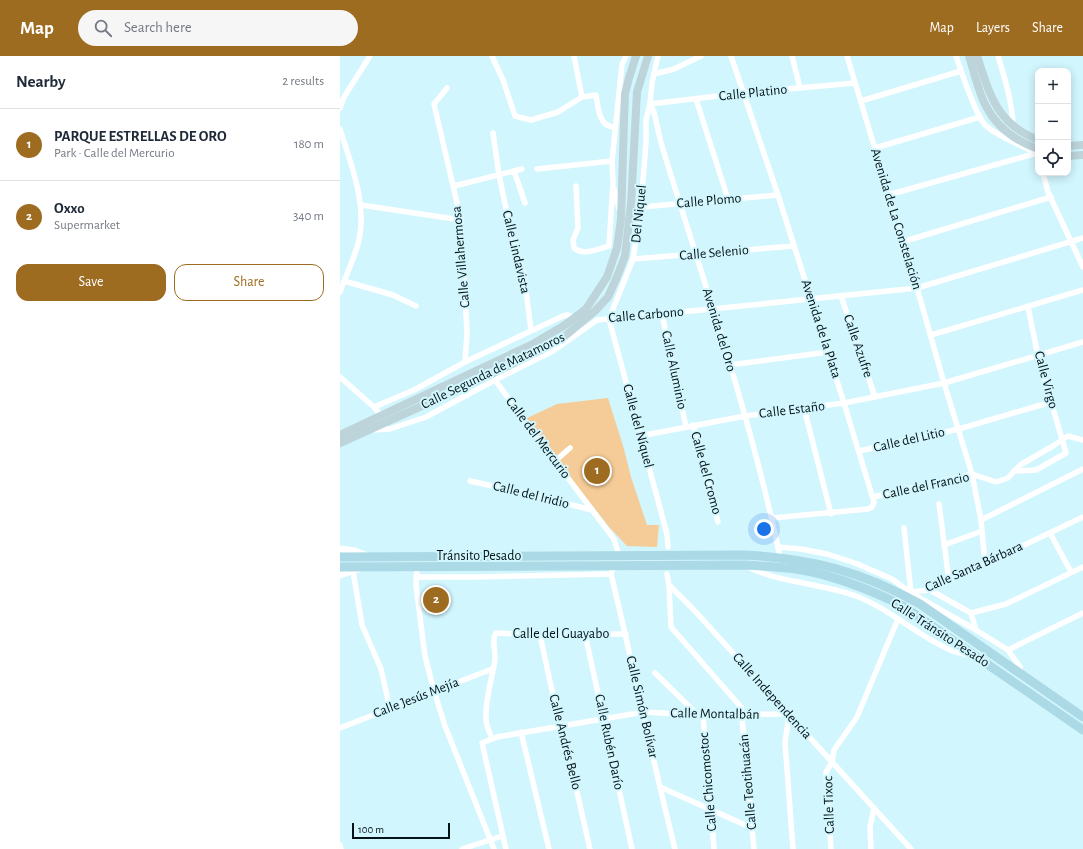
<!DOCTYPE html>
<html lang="en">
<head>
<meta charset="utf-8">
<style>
  body { margin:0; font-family:"Alegreya Sans",sans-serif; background:#f6f6f7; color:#1f2937 }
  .controls { position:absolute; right:12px; top:12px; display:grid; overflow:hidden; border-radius:8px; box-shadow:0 2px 10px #0003 }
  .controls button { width:36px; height:36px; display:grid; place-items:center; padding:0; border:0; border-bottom:1px solid #e0e1e3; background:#fff; color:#1f2937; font:20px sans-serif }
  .scale { position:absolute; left:12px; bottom:10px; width:98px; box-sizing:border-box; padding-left:4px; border:2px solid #031317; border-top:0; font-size:11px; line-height:14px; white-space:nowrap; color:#031317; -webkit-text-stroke:3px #d2f6fe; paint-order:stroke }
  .you { position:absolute; left:424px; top:473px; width:14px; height:14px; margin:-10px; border:3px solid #fff; border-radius:50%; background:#1a73e8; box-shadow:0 0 0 6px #1a73e833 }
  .badge { display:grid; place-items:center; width:26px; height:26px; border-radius:50%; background:#9e6c21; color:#fff; font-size:13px; font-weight:700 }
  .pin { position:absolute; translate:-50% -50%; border:2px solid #fff; box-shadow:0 1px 4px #0006 }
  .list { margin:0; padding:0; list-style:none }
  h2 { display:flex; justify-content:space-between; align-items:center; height:52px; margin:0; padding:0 16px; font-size:17px }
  h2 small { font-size:13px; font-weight:400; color:#747a83 }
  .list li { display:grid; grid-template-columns:26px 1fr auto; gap:12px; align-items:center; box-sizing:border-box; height:72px; padding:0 16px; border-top:1px solid #e0e1e3 }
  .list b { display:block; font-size:15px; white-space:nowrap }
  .list p { margin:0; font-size:13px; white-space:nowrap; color:#747a83 }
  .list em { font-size:13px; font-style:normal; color:#747a83 }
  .actions { display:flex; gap:8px; padding:12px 16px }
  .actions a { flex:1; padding:9px 0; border:1px solid #9e6c21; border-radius:12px; text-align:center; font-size:14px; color:#9e6c21 }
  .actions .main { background:#9e6c21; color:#fff }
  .icon { flex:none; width:22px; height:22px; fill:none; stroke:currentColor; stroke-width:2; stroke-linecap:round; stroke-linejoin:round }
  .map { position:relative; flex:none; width:743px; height:793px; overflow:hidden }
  header { display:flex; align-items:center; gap:24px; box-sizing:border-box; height:56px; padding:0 20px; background:#9e6c21; color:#fff }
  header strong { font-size:19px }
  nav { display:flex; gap:22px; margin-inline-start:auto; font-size:14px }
  .search { width:280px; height:36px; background:#f6f6f7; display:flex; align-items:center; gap:10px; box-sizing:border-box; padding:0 14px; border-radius:22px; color:#747a83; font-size:15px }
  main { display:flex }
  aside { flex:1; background:#fff }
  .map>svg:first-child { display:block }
</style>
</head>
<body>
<header>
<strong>Map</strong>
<div class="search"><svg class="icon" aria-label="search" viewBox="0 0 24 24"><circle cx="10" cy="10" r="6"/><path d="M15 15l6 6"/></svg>Search here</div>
<nav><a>Map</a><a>Layers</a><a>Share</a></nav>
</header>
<main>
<aside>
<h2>Nearby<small>2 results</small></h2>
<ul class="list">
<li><span class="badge">1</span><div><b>PARQUE ESTRELLAS DE ORO</b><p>Park · Calle del Mercurio</p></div><em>180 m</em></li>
<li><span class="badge">2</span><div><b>Oxxo</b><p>Supermarket</p></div><em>340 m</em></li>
</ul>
<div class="actions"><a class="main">Save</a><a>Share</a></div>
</aside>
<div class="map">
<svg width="743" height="793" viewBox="0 0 743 793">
  <rect width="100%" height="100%" fill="#d2f6fe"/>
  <!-- green -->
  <polygon fill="#f5cc97" points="268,342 284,393 291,421 307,469 319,469 317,491 287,490 269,471 185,363 217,348"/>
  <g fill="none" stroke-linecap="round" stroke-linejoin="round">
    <!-- minor -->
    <g stroke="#fff" stroke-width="5.5">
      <polyline points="152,0 163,24 175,60 191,64 218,56 242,41"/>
      <path d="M 234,0 L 242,41 L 256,39 C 258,51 259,72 275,71"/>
      <polyline points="318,0 312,27 310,48 306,64 306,86 301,151 293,203 269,263 327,478 328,491"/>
      <polyline points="391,0 438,139 504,347 534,446 532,451 528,453 432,462"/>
      <polyline points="452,0 460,32"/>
      <polyline points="507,0 577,232 604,327 632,418 641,464 645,507"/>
      <path d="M 616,0 C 622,17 634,56 645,69 C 655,79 684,91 697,97 L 698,101"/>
      <path d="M 658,0 C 665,23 672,45 673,70"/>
      <polyline points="314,18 334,13 361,0"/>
      <polyline points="107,32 94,48 121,164 127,277 125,306"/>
      <polyline points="356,43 388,143"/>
      <polyline points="521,45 621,15"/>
      <path d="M 310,48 L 314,56 L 321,87 C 363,224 411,361 440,501"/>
      <polyline points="310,48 403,37 515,27"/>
      <polyline points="0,52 4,41 30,0"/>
      <path d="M 0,73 C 11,109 27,146 19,184 C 15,201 6,219 0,236"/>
      <polyline points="153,77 159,119 172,181 184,219 191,274"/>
      <polyline points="535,92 640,61"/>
      <polyline points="197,113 272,105"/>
      <polyline points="174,115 185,147"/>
      <polyline points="703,117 708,136 743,211"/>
      <polyline points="114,130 182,113"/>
      <path d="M 236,130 L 238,172 L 233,184 L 234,192 C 244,200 258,193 269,190 L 273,126 L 272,105 L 282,8 L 286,0"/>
      <polyline points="274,133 279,153"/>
      <polyline points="548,139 697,97 697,84"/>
      <polyline points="21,149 121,164"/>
      <polyline points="301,151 438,139"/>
      <polyline points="562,186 711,141"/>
      <polyline points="293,203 454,190"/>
      <polyline points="4,225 53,239 76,250"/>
      <polyline points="501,240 535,341"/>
      <polyline points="322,258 346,371"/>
      <polyline points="591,279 743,234"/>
      <polyline points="389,309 488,296"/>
      <polyline points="0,321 34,351 43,362"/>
      <polyline points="155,324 185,365 274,483 279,500"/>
      <polyline points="34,351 74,334 125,306 223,260 227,259 237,262"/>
      <polyline points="464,352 491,458"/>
      <polyline points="353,369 378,466"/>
      <polyline points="31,374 50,373 86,361 155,324 213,295 257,264 372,253 577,232 743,182"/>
      <polyline points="300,380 405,360 504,347 604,327 743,286"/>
      <polyline points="519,395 619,373 711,346"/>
      <polyline points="215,405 230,392"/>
      <polyline points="674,415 696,414 726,397 698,300 688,251"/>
      <polyline points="130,425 184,437 252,454"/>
      <polyline points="533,441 632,418 656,426 668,422 680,409 713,390 728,380 743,384"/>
      <polyline points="599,448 609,525"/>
      <polyline points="641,464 743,413"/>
      <polyline points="564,472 571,537"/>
      <polyline points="710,477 731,516"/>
      <polyline points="604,489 642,475"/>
      <polyline points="438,491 461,493 487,498 515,507 552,523 571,537 636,574 668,594 680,611 681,618"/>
      <path d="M 274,509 L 271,518 C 293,609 312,702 335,793"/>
      <polyline points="77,510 76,530 85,600 94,635 105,670 154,793"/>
      <path d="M 408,511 C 441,527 479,527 513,539 C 547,551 574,577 606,592 C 614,596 623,598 632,600"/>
      <polyline points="13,515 22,569 41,613 50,653"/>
      <polyline points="327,518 329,529 331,571 401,651 414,793"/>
      <polyline points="76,521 136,521 271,518"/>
      <polyline points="329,529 354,554 571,793"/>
      <polyline points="590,534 631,557 636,574"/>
      <polyline points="570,536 590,534 743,461"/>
      <polyline points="631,557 666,548 743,511"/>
      <polyline points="245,578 292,793"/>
      <polyline points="200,579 219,667 222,670 250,793"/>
      <polyline points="668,594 743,557"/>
      <polyline points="315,617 358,659"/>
      <polyline points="363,659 374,793"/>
      <polyline points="449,660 445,686 453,793"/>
      <polyline points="0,672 152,613"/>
      <polyline points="181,676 209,793"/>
      <path d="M 152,682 C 149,676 146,669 146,662 C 145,643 152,623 155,604 C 156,595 151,584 156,577 L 200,579 L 286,578"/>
      <polyline points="320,731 412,772"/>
      <polyline points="0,789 1,793"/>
      <polyline points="122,793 162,780"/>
      <polyline points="166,793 142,687 157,681 304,656 358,659 447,658"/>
      <polyline points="491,793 486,716 492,706 494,694 517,661 558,563"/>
      <polyline points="531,793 530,771 534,752"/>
    </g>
    <!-- tertiary -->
    <g stroke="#fff" stroke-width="7">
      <polyline points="0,493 15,495 27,500"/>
      <polyline points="0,519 21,512"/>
    </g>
    <!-- secondary -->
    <g stroke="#bcd4da" stroke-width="8">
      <path d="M 629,0 C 634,15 639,38 646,50 C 657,72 676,85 698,93"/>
      <path d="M 637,0 C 650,39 656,67 698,84"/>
      <polyline points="728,90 743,89"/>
      <polyline points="728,100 743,99"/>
      <polyline points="0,379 193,288 225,269 246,253 267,221 277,192 281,163 284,65 285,38 289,22 296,0"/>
      <polyline points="0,387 139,324 199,295 225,280 255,255 268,241 277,221 285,200 291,148 297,36 308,0"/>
    </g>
    <!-- primary -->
    <g stroke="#abd9e5" stroke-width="9">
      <path d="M 0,501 L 403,499 C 470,502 521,515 580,548 L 743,661"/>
      <path d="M 0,511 L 404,509 C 422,510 439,511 456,513 C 494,519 529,533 563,550 L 743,674"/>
    </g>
  </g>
  <g text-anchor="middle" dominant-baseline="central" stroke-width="4" stroke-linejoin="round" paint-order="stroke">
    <!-- street labels -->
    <g font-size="14" fill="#031317" stroke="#d2f6fe">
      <text transform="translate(413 37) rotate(-6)">Calle Platino</text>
      <text transform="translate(369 145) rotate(-5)">Calle Plomo</text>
      <text transform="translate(299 158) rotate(-84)">Del Niquel</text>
      <text transform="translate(556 163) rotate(73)">Avenida de La Constelación</text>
      <text transform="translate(176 196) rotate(77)">Calle Lindavista</text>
      <text transform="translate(374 197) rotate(-5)">Calle Selenio</text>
      <text transform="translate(121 201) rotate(-95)">Calle Villahermosa</text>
      <text transform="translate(306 259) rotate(-5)">Calle Carbono</text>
      <text transform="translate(481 273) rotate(72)">Avenida de la Plata</text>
      <text transform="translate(379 274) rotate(73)">Avenida del Oro</text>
      <text transform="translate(518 290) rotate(71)">Calle Azufre</text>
      <text transform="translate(334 314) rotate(78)">Calle Aluminio</text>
      <text transform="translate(153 315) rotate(-26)">Calle Segunda de Matamoros</text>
      <text transform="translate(706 324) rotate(75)">Calle Virgo</text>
      <text transform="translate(452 354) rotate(-7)">Calle Estaño</text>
      <text transform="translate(298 370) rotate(75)">Calle del Níquel</text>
      <text transform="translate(198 382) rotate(53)">Calle del Mercurio</text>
      <text transform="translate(569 384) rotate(-13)">Calle del Litio</text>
      <text transform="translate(366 417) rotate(75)">Calle del Cromo</text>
      <text transform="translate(586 430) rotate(-12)">Calle del Francio</text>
      <text transform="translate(191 439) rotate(14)">Calle del Iridio</text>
      <text x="139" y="500">Tránsito Pesado</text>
      <text transform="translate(634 511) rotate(-24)">Calle Santa Bárbara</text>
      <text transform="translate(600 577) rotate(33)">Calle Tránsito Pesado</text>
      <text x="221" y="578">Calle del Guayabo</text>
      <text transform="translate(432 640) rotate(48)">Calle Independencia</text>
      <text transform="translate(76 642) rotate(-21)">Calle Jesús Mejía</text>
      <text transform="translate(302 651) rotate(77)">Calle Simón Bolívar</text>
      <text transform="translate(375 658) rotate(1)">Calle Montalbán</text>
      <text transform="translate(225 686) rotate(76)">Calle Andrés Bello</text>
      <text transform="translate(269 686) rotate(78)">Calle Rubén Darío</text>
      <text transform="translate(368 726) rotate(-95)">Calle Chicomostoc</text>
      <text transform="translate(408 726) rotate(-95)">Calle Teotihuacán</text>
      <text transform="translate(489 749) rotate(-92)">Calle Tixoc</text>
    </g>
  </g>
</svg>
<div class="controls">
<button>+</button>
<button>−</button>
<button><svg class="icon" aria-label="locate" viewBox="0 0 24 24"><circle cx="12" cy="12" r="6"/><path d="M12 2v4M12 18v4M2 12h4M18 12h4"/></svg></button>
</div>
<div class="scale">100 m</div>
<div class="you"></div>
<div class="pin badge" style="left:257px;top:415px">1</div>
<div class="pin badge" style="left:96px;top:544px">2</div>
</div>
</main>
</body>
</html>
